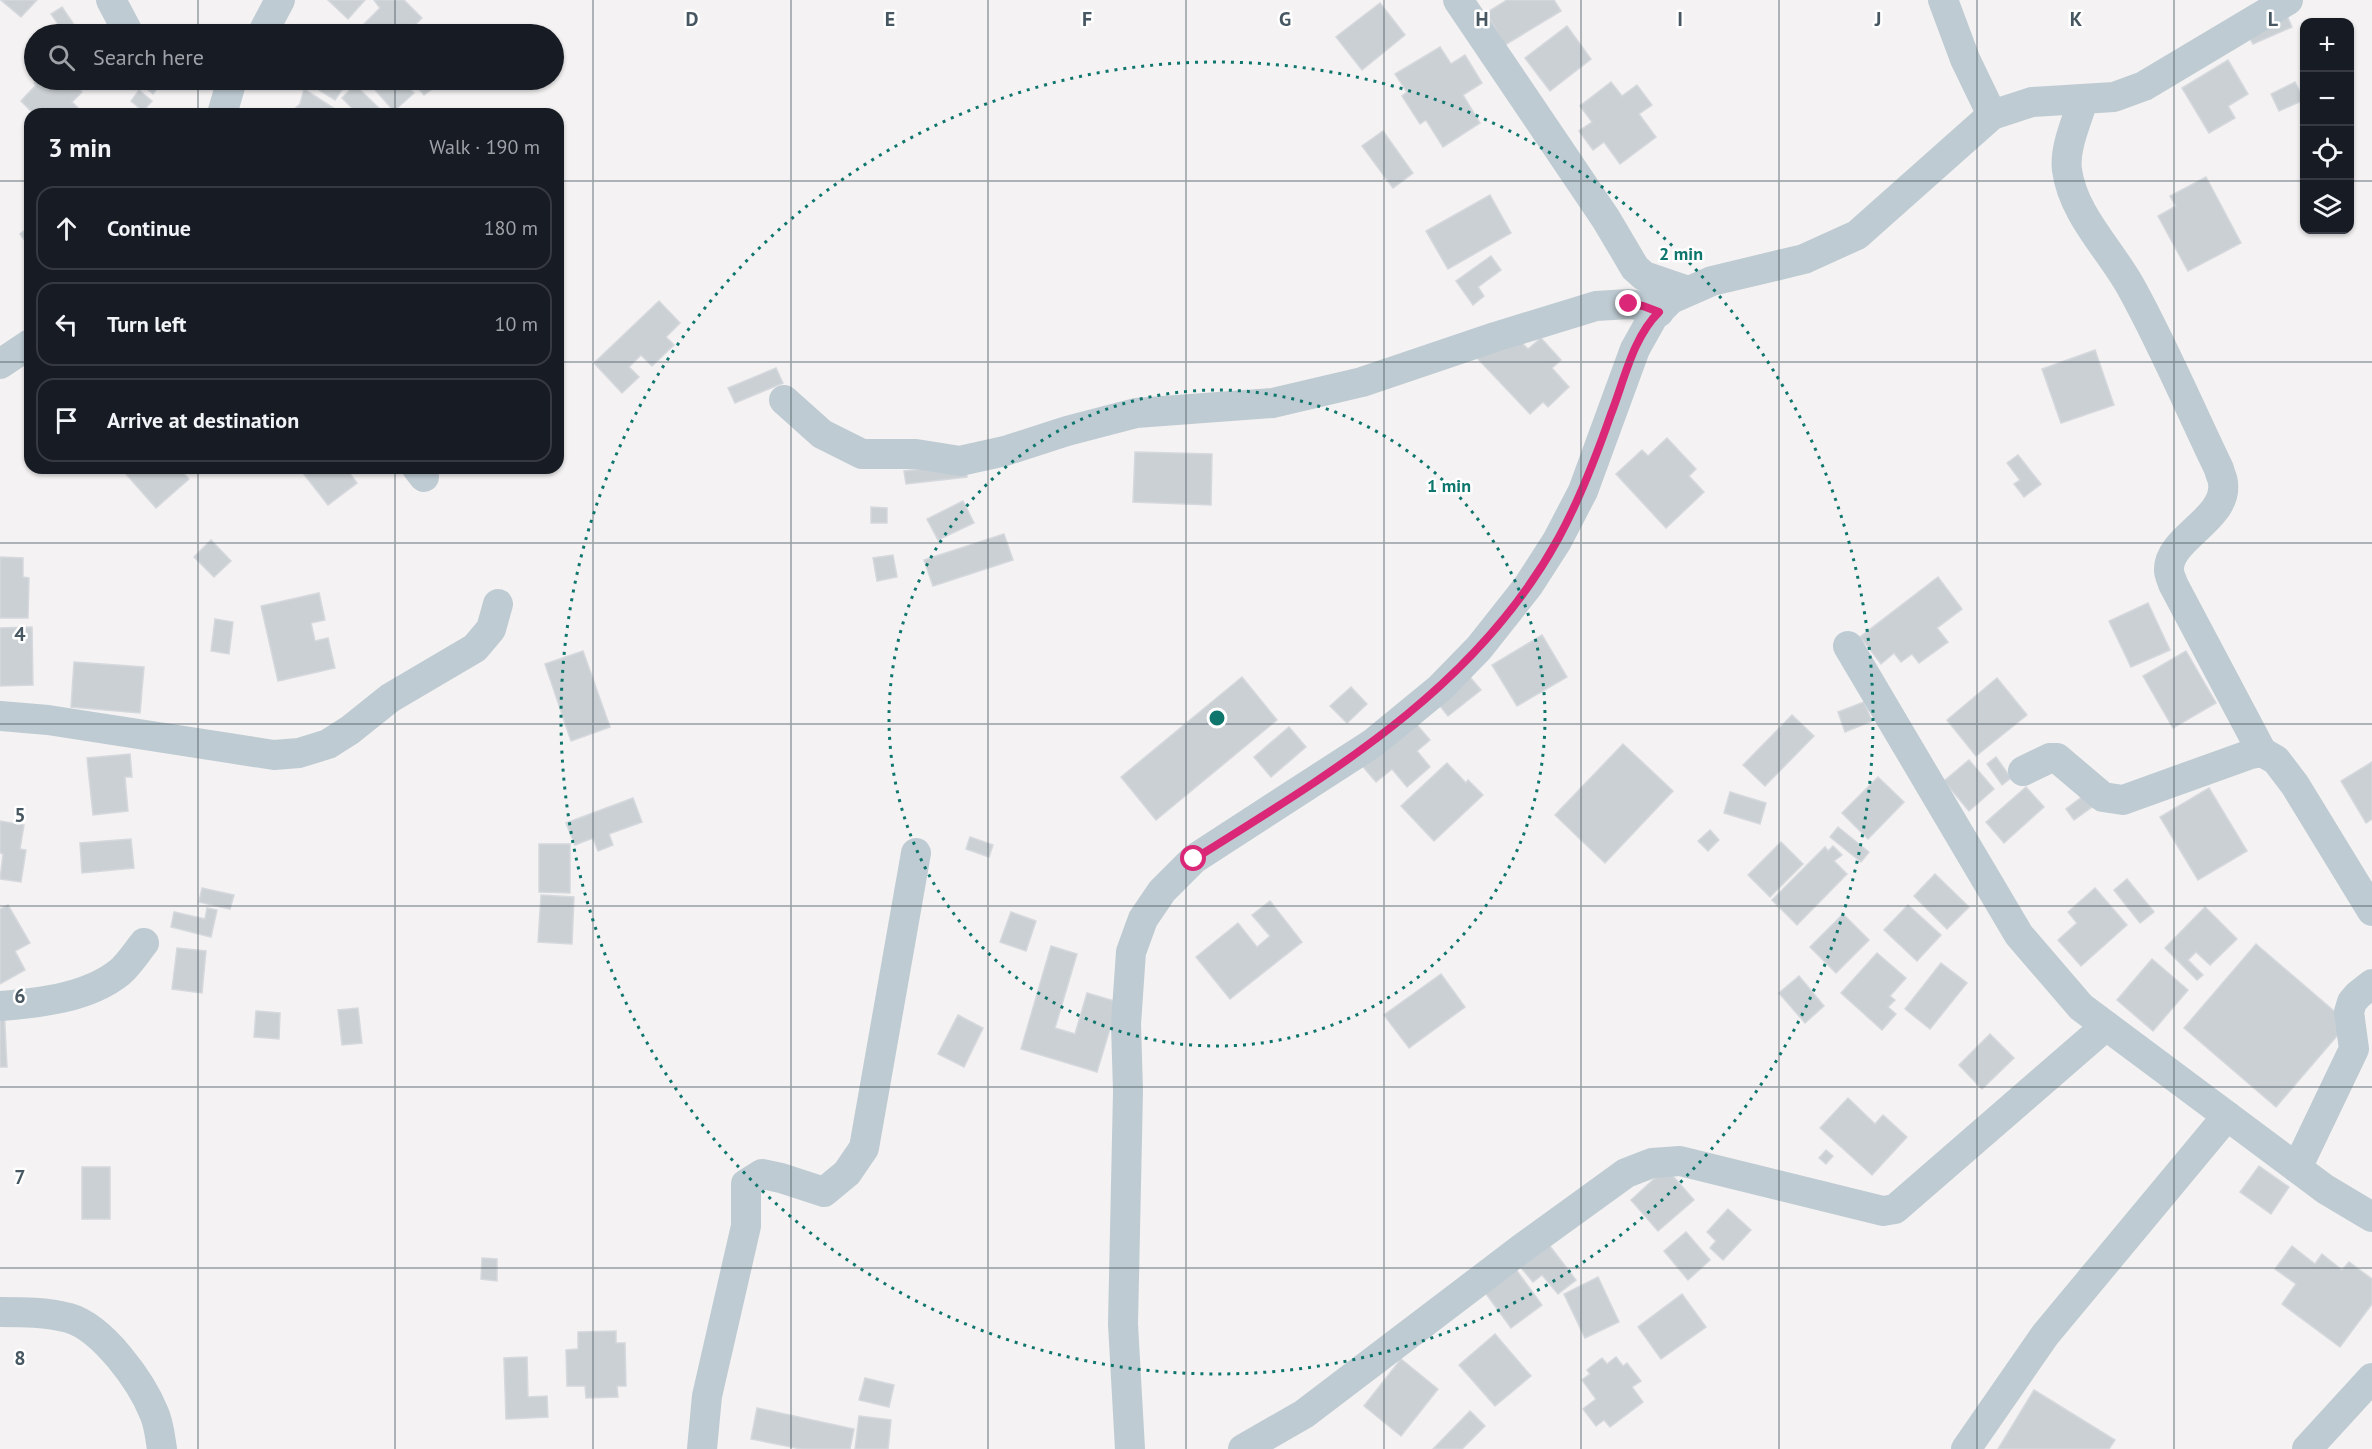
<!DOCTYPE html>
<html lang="en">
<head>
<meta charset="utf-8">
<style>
  body { margin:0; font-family:"PT Sans",sans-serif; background:#242831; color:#f1f3f6 }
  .controls { position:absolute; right:18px; top:18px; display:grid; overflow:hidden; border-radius:12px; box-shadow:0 2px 4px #0004 }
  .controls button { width:54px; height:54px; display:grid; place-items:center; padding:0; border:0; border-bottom:2px solid #363941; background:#171b24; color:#f1f3f6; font:30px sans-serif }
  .stop { position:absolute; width:18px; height:18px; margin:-14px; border:4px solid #db2777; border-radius:50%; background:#fff }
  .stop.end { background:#db2777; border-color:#fff; box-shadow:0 2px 6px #0008 }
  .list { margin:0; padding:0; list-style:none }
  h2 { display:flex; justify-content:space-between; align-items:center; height:78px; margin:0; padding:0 24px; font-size:26px }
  h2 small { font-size:20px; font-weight:400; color:#9ea1a6 }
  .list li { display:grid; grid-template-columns:39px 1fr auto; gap:18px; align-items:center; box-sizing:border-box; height:84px; margin:0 12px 12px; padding:0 12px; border:2px solid #363941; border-radius:18px }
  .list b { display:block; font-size:22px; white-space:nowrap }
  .list em { font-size:20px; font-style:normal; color:#9ea1a6 }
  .icon { flex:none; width:33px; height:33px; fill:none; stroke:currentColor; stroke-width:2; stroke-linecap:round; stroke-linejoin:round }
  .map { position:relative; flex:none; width:2372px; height:1449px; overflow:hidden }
  .search { position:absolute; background:#171b24; box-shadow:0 2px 4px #0004; left:24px; top:24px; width:540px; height:66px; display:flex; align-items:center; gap:15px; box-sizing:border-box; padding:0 21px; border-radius:33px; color:#9ea1a6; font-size:22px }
  .panel { position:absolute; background:#171b24; box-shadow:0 2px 4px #0004; left:24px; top:108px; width:540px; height:366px; border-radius:18px }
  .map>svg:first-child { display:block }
</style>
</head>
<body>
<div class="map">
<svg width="2372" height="1449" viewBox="0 0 2372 1449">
  <rect width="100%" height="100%" fill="#f4f2f2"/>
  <!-- building -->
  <g fill="#cbd0d4" stroke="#d5d8dd" stroke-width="1.5">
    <polygon points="1,0 37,0 21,17"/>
    <polygon points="328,0 365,0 348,19"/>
    <polygon points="374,0 404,0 422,18 406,34 363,34 358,30 380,8"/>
    <polygon points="1507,0 1554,0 1561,11 1505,45 1486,13"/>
    <polygon points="1380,3 1405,35 1362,70 1336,37"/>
    <polygon points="62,7 77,29 69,34 65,34 51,14"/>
    <polygon points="2285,11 2292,27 2253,44 2245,29"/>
    <polygon points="1567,26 1591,59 1550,91 1525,58"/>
    <polygon points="1440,47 1451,64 1465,55 1482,83 1463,95 1480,123 1443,147 1426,120 1420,124 1402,96 1407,92 1395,74"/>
    <polygon points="2228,60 2248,94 2228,106 2235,118 2209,133 2182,88"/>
    <polygon points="38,80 71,80 82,92 72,102 82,112 80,114 34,114 21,101 36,85 34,83"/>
    <polygon points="146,80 160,80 162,82 153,94 142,85"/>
    <polygon points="315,80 345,80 348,81 335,100 319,90 318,83"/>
    <polygon points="368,80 401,80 414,93 394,111 367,81"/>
    <polygon points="411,80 444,80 424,95"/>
    <polygon points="1611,82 1622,96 1637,85 1652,105 1639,114 1656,137 1620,164 1604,142 1593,150 1579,131 1592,122 1580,106"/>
    <polygon points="2295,82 2304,100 2279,111 2271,94"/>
    <polygon points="355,85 385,114 358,114 342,98"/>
    <polygon points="304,89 338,111 336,114 289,114 300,104"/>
    <polygon points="139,90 152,101 143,111 131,101"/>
    <polygon points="1383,131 1413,173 1393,188 1362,146"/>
    <polygon points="2206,177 2241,243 2188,271 2158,216 2176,206 2170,196"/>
    <polygon points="1490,195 1511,233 1448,269 1426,231"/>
    <polygon points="30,226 30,248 20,234"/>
    <polygon points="1491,256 1501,270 1478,287 1484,296 1473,305 1456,281"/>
    <polygon points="659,301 680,323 666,337 674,345 652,366 641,355 629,367 639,377 622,393 594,363"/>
    <polygon points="1517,338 1528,349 1541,338 1561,360 1552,368 1569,387 1548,407 1543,402 1530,414 1478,359 1497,341 1504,350"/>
    <polygon points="2095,350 2114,405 2061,423 2042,369"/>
    <polygon points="776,368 783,383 735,403 728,388"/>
    <polygon points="1667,438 1696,469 1689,476 1704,492 1666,528 1616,474 1642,450 1648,456"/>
    <polygon points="1135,452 1212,454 1211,505 1133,502"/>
    <polygon points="2018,455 2041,484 2024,497 2014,484 2020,480 2007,463"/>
    <polygon points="966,464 967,477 906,484 904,471"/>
    <polygon points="132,468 179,468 189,479 156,508 126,474"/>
    <polygon points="299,468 346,468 357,483 328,505"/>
    <polygon points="963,501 974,523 938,540 927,519"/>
    <polygon points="871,507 887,508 887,523 871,523"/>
    <polygon points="1004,534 1013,560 933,586 924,560"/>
    <polygon points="211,540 231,561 214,577 194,557"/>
    <polygon points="893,555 897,577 877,581 873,558"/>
    <polygon points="0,557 23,558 23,577 29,578 28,618 0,618"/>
    <polygon points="1938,577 1962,609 1937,628 1948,642 1919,663 1912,654 1901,662 1894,653 1881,664 1860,637"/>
    <polygon points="319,593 325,620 311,623 315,641 328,638 335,668 278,681 261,606"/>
    <polygon points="2148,603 2170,650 2131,667 2109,621"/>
    <polygon points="215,619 233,622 229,654 211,651"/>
    <polygon points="32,627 33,685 0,686 0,628"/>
    <polygon points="1542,635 1567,677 1517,706 1492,665"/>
    <polygon points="583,651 610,727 571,741 545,664"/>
    <polygon points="2186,651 2216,703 2173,728 2143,676"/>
    <polygon points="74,662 144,667 140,713 71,707"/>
    <polygon points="1469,676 1481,690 1448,716 1437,702"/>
    <polygon points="1242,677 1277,720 1156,820 1121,777"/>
    <polygon points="1997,678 2027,715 1976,756 1947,720"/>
    <polygon points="1351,687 1367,704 1347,723 1330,706"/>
    <polygon points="1864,702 1872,721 1845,732 1838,712"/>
    <polygon points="1792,715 1814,736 1765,786 1743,765"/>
    <polygon points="1411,718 1430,740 1417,751 1430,767 1407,787 1392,769 1376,782 1359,762"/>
    <polygon points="1289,727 1306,747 1271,777 1254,757"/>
    <polygon points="1623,744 1673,791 1605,863 1555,815"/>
    <polygon points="130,754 132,777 125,777 128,811 93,815 87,758"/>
    <polygon points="1996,757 2011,778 2002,785 1987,764"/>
    <polygon points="1969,760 1994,789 1969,811 1944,781"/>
    <polygon points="2372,762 2372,819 2366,823 2341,781"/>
    <polygon points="1447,763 1466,783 1468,780 1483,795 1434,841 1401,806"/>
    <polygon points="1878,777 1904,802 1868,839 1842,813"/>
    <polygon points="2026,787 2044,807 2004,843 1986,822"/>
    <polygon points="2209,788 2247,851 2198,880 2160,817"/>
    <polygon points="1730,792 1766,803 1760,824 1724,813"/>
    <polygon points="2083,796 2092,807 2074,820 2066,809"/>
    <polygon points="633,798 642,822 609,834 613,845 598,851 593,838 575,845 566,823"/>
    <polygon points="0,821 24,825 20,849 26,850 21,882 0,879 3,854 0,853"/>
    <polygon points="1838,827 1869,852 1861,862 1830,837"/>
    <polygon points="1710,830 1719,840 1708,851 1698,841"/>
    <polygon points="970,837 993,845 989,857 966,849"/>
    <polygon points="131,839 134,868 82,873 80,843"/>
    <polygon points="1781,842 1803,864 1770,897 1748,875"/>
    <polygon points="539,844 570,844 570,893 539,892"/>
    <polygon points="1833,846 1842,855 1834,861 1847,874 1797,925 1772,900 1825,847 1828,851"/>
    <polygon points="1935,874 1969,907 1947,929 1914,896"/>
    <polygon points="2127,879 2154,912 2140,923 2114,890"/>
    <polygon points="202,888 234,895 230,909 199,902"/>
    <polygon points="2095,888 2127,925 2081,966 2058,940 2077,923 2068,912"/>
    <polygon points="541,895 574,897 572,944 538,942"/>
    <polygon points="1270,901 1302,942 1230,999 1196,957 1238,923 1257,947 1270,936 1252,915"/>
    <polygon points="8,905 30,943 15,951 25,970 0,984 0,909"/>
    <polygon points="1908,905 1941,935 1917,961 1884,930"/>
    <polygon points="2205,907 2237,939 2210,965 2196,952 2188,960 2203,975 2197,980 2165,948"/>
    <polygon points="207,908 217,910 211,937 171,927 174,912 205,919"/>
    <polygon points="1011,912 1036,921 1026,951 1000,942"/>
    <polygon points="1843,914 1869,940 1836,973 1810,947"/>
    <polygon points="2256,944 2348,1023 2276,1107 2184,1028"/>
    <polygon points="1051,946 1077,954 1055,1028 1075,1034 1087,993 1118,1002 1097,1072 1021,1049"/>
    <polygon points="177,948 206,951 202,993 172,989"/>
    <polygon points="1877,953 1906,978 1890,996 1895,1000 1888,1007 1896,1014 1882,1030 1841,993"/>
    <polygon points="2152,959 2188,990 2153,1031 2117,1000"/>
    <polygon points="1941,963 1967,983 1930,1029 1905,1009"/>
    <polygon points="1441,974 1465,1007 1409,1048 1384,1015"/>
    <polygon points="1799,976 1824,1006 1805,1023 1779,993"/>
    <polygon points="0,1007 4,1007 7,1067 0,1067"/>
    <polygon points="358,1008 362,1043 342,1045 338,1010"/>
    <polygon points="256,1011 280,1013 279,1039 254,1037"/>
    <polygon points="958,1015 983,1028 964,1067 938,1054"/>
    <polygon points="1990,1034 2014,1058 1982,1089 1959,1065"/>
    <polygon points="1848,1098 1875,1124 1883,1115 1907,1137 1872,1175 1820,1128"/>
    <polygon points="1826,1150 1833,1156 1826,1164 1819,1158"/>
    <polygon points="2259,1166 2289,1187 2271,1214 2240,1192"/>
    <rect x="82" y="1167" width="28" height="52"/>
    <polygon points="1666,1168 1694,1200 1658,1231 1631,1200"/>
    <polygon points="1728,1209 1751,1230 1723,1260 1710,1248 1716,1241 1707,1232"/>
    <polygon points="1686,1232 1710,1260 1688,1280 1664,1251"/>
    <polygon points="1546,1241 1576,1280 1558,1294 1542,1275 1533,1282 1517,1263"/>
    <polygon points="2292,1246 2315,1264 2322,1254 2342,1270 2349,1262 2372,1279 2372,1304 2340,1347 2282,1304 2296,1284 2275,1269"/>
    <polygon points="482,1258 497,1259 497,1281 481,1279"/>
    <polygon points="1512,1264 1542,1305 1511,1328 1481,1287"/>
    <polygon points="1598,1277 1619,1322 1585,1338 1564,1294"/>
    <polygon points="1682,1294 1706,1327 1661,1359 1638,1327"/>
    <polygon points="616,1331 616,1343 625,1343 626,1386 617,1386 618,1397 586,1398 585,1386 567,1386 566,1350 578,1349 578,1332"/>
    <polygon points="1495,1334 1531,1376 1495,1406 1459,1365"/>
    <polygon points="527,1357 528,1397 547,1396 548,1417 506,1419 504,1358"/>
    <polygon points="1616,1357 1623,1366 1627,1363 1641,1381 1632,1387 1643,1402 1610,1427 1604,1420 1596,1426 1583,1409 1596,1399 1582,1380 1590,1374 1587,1370 1602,1358 1607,1364"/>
    <polygon points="1401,1359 1438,1389 1401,1436 1364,1406"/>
    <polygon points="865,1378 894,1385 889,1407 859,1400"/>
    <polygon points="2034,1390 2115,1440 2109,1449 1998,1449"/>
    <polygon points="757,1408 854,1429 850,1449 801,1449 751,1439"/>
    <polygon points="1470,1411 1485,1426 1462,1449 1433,1449"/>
    <polygon points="859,1416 891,1420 888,1449 855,1449"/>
  </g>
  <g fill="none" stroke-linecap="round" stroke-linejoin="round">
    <!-- street -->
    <g stroke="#becbd2" stroke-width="30">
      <polyline points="111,0 129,34"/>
      <polyline points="1458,0 1606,219 1635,268 1644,276 1688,291"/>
      <polyline points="1943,0 1965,59 1992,115"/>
      <polyline points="262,34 280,0"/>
      <path d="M 2083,100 C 2077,121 2064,148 2067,170 C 2073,215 2111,250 2132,289 C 2164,347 2190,409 2219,469 C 2220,474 2223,479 2223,483 C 2228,519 2168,538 2169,570 C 2169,575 2172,580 2173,584 L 2262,752"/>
      <polyline points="222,114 232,80"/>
      <polyline points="0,364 30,344"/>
      <polyline points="784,400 822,434 862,454 916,454 960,461 1005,451 1067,431 1136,413 1273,403 1362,382 1495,337 1596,306 1629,304 1643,306 1659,312"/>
      <polyline points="417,468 424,477"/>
      <polyline points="1848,646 2019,935 2081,1007 2325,1189 2372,1217"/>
      <polyline points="0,716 48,720 274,755 299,753 328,744 350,730 390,698 475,648 491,629 498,604"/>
      <polyline points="2023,771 2050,758 2057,758 2103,797 2123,800 2251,754 2262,752 2276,760 2295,785 2372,911"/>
      <path d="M 0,1006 C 39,1003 88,998 120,972 C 129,964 136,953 144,943"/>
      <polyline points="2297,1168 2354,1049 2349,1012 2352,1002 2358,995 2372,984"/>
      <path d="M 0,1312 C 23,1312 46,1312 69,1318 C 103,1328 141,1381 154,1413 C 159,1424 160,1437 162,1449"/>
      <polyline points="702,1449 707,1396 746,1226 746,1184 762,1174 781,1178 824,1192 847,1173 864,1148 916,853"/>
      <polyline points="1130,1449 1123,1324 1128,1091 1126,1024 1131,952 1143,919 1162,891 1194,859 1373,743 1440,688 1479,648 1528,586 1557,541 1583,491 1635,349 1653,317 1671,299 1712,281 1804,259 1857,235 1992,115 2032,102 2114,97 2144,86 2288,0"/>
      <polyline points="1243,1449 1304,1414 1521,1249 1626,1173 1652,1163 1680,1161 1883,1211 1895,1209 2106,1026"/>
      <polyline points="1966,1449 2045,1335 2227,1116"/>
      <polyline points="2307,1449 2372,1378"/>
    </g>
  </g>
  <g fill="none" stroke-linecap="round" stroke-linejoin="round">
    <!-- route -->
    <path stroke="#db2777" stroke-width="8" d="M 1194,859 C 1333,772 1476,688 1558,539 C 1580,499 1596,457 1611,414 C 1624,381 1633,337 1659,312 L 1643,306 L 1629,304"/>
  </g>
  <!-- grid -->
  <path fill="none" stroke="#475761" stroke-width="1.5" stroke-opacity="0.55" d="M 198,0 L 198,34M 395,0 L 395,34M 593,0 L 593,1449M 791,0 L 791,1449M 988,0 L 988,1449M 1186,0 L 1186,1449M 1384,0 L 1384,1449M 1581,0 L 1581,1449M 1779,0 L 1779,1449M 1977,0 L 1977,1449M 2174,0 L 2174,1449M 198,80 L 198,114M 395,80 L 395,114M 0,181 L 30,181M 558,181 L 2304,181M 2350,181 L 2372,181M 0,362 L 30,362M 558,362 L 2372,362M 198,468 L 198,1449M 395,468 L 395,1449M 0,543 L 2372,543M 0,724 L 2372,724M 0,906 L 2372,906M 0,1087 L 2372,1087M 0,1268 L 2372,1268"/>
  <!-- distance rings -->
  <g fill="none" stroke="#0f766e" stroke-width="3" stroke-dasharray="3 6">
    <circle cx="1217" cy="718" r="328"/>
    <circle cx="1217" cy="718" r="656"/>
  </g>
  <g font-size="20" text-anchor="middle" font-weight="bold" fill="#475761" stroke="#fff" stroke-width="5" stroke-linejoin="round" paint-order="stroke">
    <text x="692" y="26">D</text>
    <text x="890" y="26">E</text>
    <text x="1087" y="26">F</text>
    <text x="1285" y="26">G</text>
    <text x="1482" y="26">H</text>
    <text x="1680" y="26">I</text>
    <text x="1878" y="26">J</text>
    <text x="2076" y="26">K</text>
    <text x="2273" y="26">L</text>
    <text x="20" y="641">4</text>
    <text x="20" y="822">5</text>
    <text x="20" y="1003">6</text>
    <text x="20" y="1184">7</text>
    <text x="20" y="1365">8</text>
  </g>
  <circle cx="1217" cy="718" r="9" fill="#0f766e" stroke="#fff" stroke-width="3"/>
  <g font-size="18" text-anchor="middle" font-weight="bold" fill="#0f766e" stroke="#fff" stroke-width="5" stroke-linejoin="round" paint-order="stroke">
    <text x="1681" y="260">2 min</text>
    <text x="1449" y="492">1 min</text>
  </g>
</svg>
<div class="controls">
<button>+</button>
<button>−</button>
<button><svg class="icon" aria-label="locate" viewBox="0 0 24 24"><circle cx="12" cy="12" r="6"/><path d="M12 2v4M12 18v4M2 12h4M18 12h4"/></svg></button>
<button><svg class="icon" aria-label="layers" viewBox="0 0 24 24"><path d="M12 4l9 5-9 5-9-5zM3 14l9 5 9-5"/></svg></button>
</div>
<div class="stop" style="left:1194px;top:859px"></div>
<div class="stop end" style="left:1629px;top:304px"></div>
<div class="search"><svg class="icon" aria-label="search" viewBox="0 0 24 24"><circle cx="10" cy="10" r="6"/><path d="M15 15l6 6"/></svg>Search here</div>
<section class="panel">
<h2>3 min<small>Walk · 190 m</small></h2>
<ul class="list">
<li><svg class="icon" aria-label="ahead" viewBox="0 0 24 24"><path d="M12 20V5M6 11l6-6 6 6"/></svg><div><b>Continue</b></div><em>180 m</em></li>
<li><svg class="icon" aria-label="left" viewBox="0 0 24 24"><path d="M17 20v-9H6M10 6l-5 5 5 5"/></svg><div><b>Turn left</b></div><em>10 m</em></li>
<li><svg class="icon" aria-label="arrive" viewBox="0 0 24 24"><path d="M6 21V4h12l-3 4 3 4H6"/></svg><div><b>Arrive at destination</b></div></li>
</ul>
</section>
</div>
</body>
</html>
